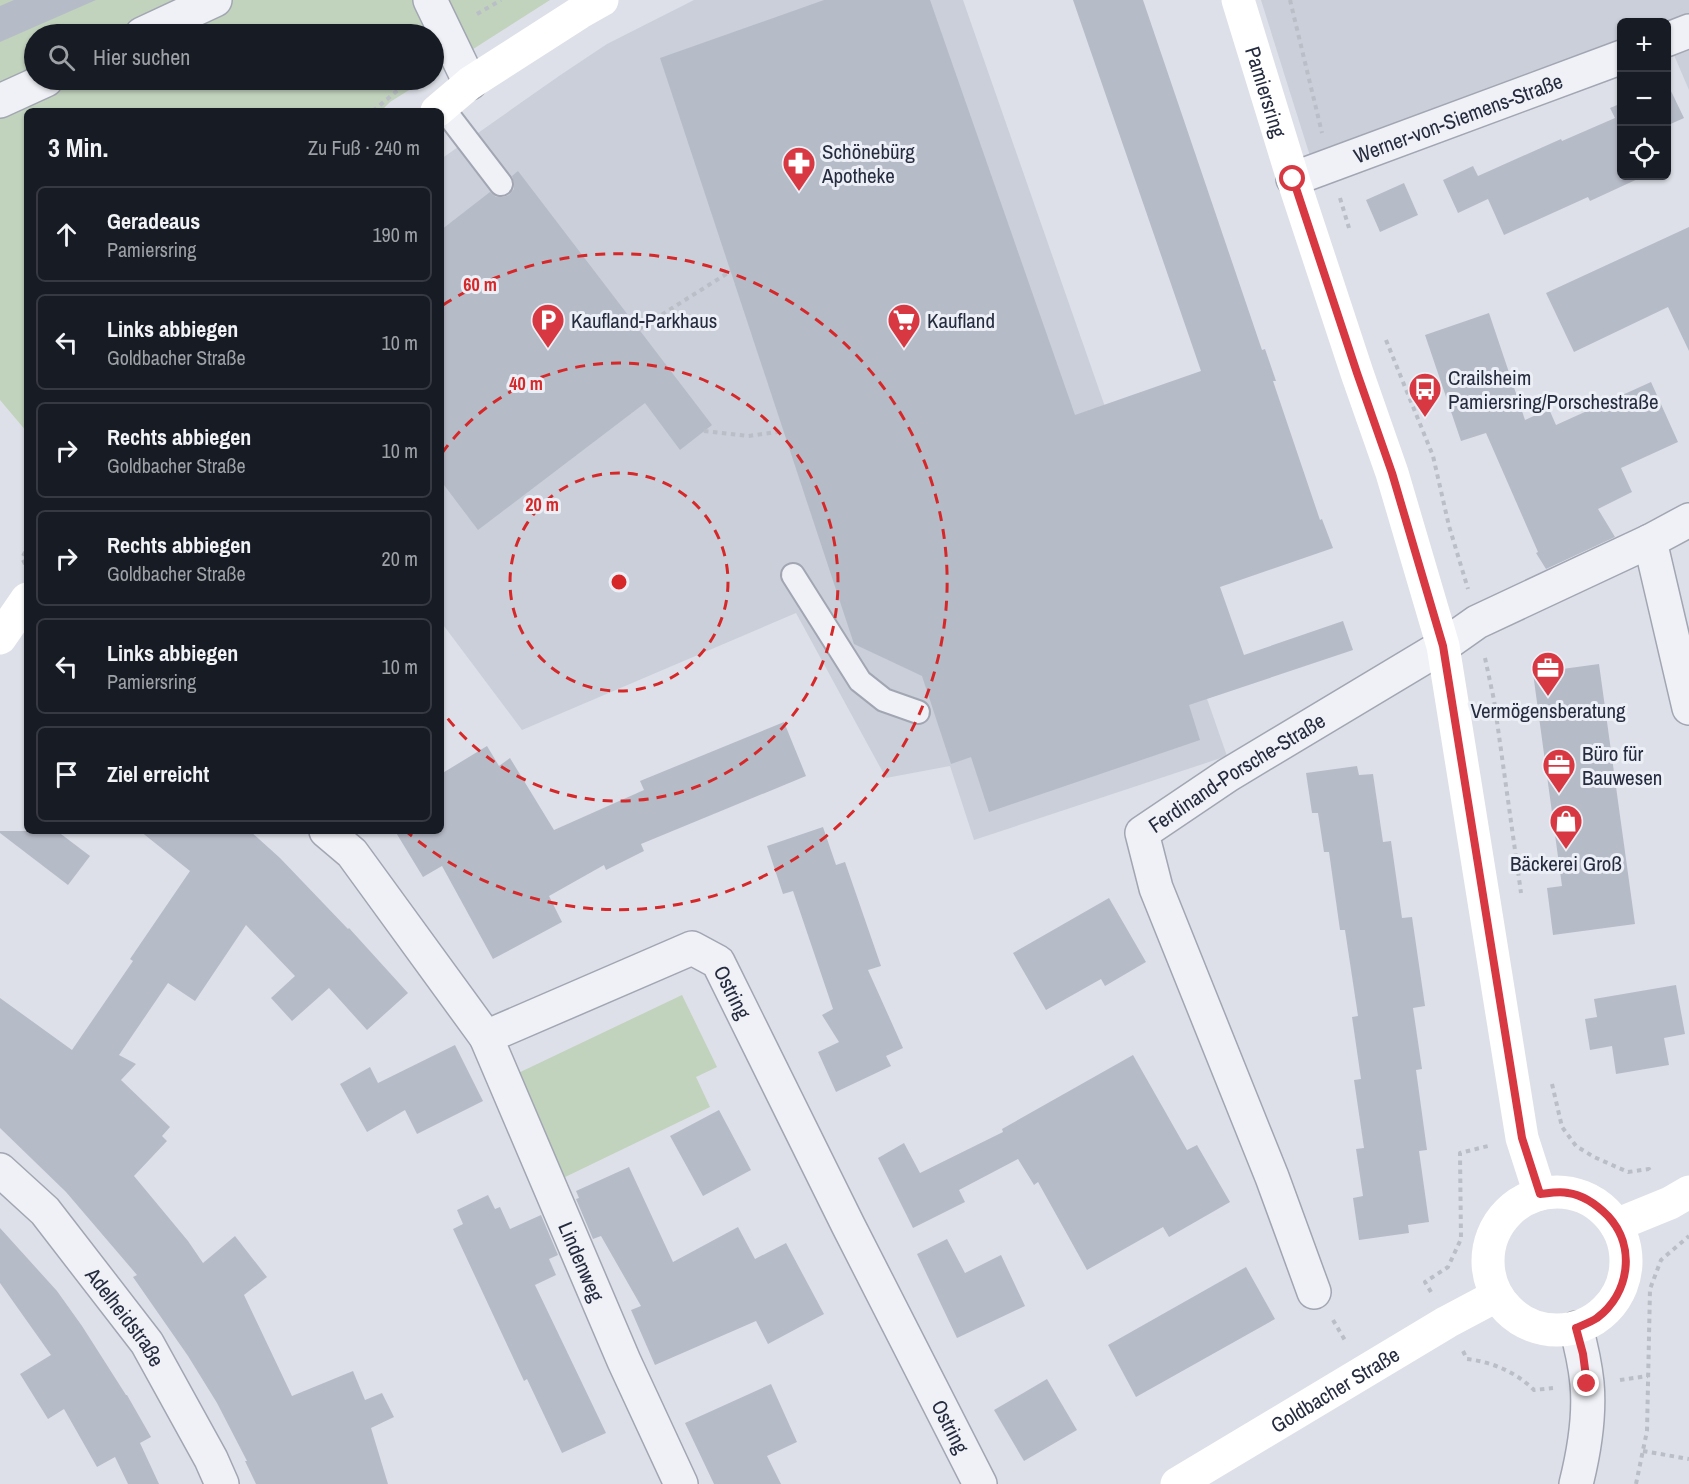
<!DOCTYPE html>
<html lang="de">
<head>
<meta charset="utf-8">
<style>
  body { margin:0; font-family:"Archivo Narrow",sans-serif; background:#242831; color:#f1f3f6 }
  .controls { position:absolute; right:18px; top:18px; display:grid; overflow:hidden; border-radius:9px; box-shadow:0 2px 4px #0004 }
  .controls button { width:54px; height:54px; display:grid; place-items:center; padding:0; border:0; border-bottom:2px solid #363941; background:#171b24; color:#f1f3f6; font:30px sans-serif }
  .stop { position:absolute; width:18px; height:18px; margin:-14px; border:4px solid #d73842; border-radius:50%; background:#fff }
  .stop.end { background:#d73842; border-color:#fff; box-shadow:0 2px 6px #0008 }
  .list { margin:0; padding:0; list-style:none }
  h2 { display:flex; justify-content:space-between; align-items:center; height:78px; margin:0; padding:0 24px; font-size:26px }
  h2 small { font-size:20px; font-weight:400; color:#9ea1a6 }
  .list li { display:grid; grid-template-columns:39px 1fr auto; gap:18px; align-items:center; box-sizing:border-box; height:96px; margin:0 12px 12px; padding:0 12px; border:2px solid #363941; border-radius:9px }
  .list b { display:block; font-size:22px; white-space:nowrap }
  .list p { margin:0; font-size:20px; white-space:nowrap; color:#9ea1a6 }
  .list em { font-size:20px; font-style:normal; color:#9ea1a6 }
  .icon { flex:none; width:33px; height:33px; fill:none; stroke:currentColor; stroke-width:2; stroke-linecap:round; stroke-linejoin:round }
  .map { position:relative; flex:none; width:1689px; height:1484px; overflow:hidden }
  .search { position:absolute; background:#171b24; box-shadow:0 2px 4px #0004; left:24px; top:24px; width:420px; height:66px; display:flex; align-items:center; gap:15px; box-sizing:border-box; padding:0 21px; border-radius:33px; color:#9ea1a6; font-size:22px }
  .panel { position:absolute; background:#171b24; box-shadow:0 2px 4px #0004; left:24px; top:108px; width:420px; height:726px; border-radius:9px }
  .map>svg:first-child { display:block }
</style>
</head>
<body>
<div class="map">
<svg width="1689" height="1484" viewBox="0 0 1689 1484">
  <rect width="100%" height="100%" fill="#dde0e8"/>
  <!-- built -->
  <g fill="#cacfda">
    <polygon points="694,0 963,0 1227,756 974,840 950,766 886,778 796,613 522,730 441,622 441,159 559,76 607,44"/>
    <polygon points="1261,0 1689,0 1689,90 1667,39 1666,22 1622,22 1621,42 1310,156"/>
  </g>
  <!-- green -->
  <g fill="#c1d2bd">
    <polygon points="0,0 550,0 434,74 434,34 34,34 34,80 425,80 390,102 381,111 27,111 27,432 0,400"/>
    <polygon points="682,995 717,1067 696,1077 710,1107 561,1179 512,1076"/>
  </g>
  <!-- building -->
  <g fill="#b6bbc8">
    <polygon points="14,0 96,0 0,42 0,6"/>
    <polygon points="824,0 930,0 1075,415 1201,371 1073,0 1143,0 1262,350 1265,349 1276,381 1273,381 1320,520 1322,519 1333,548 1220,587 1244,655 1343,621 1353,650 1189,705 1200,740 989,812 971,757 951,764 922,676 854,644 660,58"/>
    <polygon points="1670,89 1684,118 1666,126 1666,91"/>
    <polygon points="1622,103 1622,176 1642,177 1590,201 1588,197 1504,235 1488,199 1458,213 1443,180 1473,166 1478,176 1561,139 1562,141 1615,118 1610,108"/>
    <polygon points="518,171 712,425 680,450 645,403 478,530 441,481 441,230 490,192 496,197 503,197 509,195 514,189 514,182 512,176"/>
    <polygon points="1404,183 1418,215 1380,232 1366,200"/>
    <polygon points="1689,227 1689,351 1668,307 1574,352 1546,293"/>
    <polygon points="1489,313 1525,420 1549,409 1556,425 1651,382 1678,442 1621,468 1632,492 1598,509 1615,537 1546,569 1536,553 1538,552 1486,433 1461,441 1425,335"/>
    <polygon points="1599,664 1635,924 1553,935 1547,888 1562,886 1533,673"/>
    <polygon points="784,722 806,776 641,844 644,851 606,870 604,865 549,896 562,922 493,959 442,866 423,877 395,831 441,831 441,774 487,746 499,766 510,758 554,830 644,790 640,781"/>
    <polygon points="1357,766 1359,775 1373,774 1383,842 1391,841 1402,918 1412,917 1425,1006 1413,1008 1422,1069 1416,1070 1427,1150 1419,1151 1429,1222 1408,1225 1409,1233 1359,1240 1353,1198 1363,1196 1356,1149 1364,1148 1354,1080 1361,1079 1352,1017 1358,1016 1345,930 1340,930 1329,852 1324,852 1318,813 1312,813 1306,773"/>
    <polygon points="823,827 836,865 845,862 881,966 868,970 903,1048 886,1056 891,1066 836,1092 818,1052 839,1042 822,1015 833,1009 793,891 783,894 767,846"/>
    <polygon points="0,831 57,831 90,856 68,885 0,833"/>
    <polygon points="140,831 250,831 280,858 348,929 349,928 408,993 367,1030 329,988 292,1021 271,998 295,976 246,925 195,1001 168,983 119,1055 136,1064 121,1080 170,1127 162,1136 167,1141 134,1176 188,1241 203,1263 235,1236 267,1277 244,1295 292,1396 353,1371 365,1400 382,1393 394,1417 371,1428 388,1484 256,1484 245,1461 247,1461 217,1403 188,1356 133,1277 137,1275 66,1192 0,1128 0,998 72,1050 133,961 130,959 190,871"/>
    <polygon points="1109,898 1146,962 1105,986 1101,979 1046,1010 1013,953"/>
    <polygon points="1676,985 1685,1034 1664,1038 1669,1065 1616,1074 1612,1046 1590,1050 1585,1019 1597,1017 1594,999"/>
    <polygon points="455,1045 483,1101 417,1134 405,1110 367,1132 340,1084 370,1067 378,1083"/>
    <polygon points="1133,1055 1187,1150 1197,1145 1230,1202 1169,1237 1163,1227 1087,1270 1038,1182 1034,1185 1018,1159 959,1190 965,1202 913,1228 878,1158 904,1143 920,1173 1003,1132 1002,1129"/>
    <polygon points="719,1110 751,1170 703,1196 670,1136"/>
    <polygon points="629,1167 673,1262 738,1227 755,1259 786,1243 824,1314 768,1344 756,1321 655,1365 631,1310 641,1306 601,1236 593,1239 576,1199 579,1198 576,1191"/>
    <polygon points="488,1195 495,1209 500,1207 510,1229 541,1215 558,1255 549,1259 556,1275 535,1285 606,1433 562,1453 527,1379 524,1381 453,1229 463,1224 457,1210"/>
    <polygon points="0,1228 57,1291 82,1326 126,1395 127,1395 151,1437 140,1443 159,1484 128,1484 115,1457 97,1467 64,1409 48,1419 20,1374 51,1355 0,1283"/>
    <polygon points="947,1239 965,1273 1001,1255 1025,1306 957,1338 917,1254"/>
    <polygon points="1246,1267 1275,1319 1136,1397 1108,1345"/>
    <polygon points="1047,1379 1077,1430 1024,1461 994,1410"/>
    <polygon points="771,1384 797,1442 767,1456 781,1484 714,1484 685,1423"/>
  </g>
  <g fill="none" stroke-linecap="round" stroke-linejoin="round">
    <defs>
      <g id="lane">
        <polyline points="442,107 501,184"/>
        <polyline points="793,575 860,681 884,700 918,712"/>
      </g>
      <g id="street">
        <polyline points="430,0 470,83"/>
        <polyline points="142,34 215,0"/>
        <polyline points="1666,40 1689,31"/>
        <polyline points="0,101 46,80"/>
        <path id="s1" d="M 1293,179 L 1622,57"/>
        <polyline points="1650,541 1689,708"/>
        <path id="s2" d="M 326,831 L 352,853 L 486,1037 L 692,948 L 718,962 L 848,1225 L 980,1484"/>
        <path id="s3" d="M 486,1037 L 624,1361 L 681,1484"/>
        <path id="s4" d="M 0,1170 L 45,1211 L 147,1343 L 211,1459 L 222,1484"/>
        <path id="s5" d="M 1314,1292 L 1272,1177 L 1156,888 L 1142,833 L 1228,775 L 1443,646 L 1477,622 L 1650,541 L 1689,520"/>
        <path d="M 1576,1328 C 1581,1346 1585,1364 1587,1383 C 1590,1416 1584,1452 1576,1484"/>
      </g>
    </defs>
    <!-- lane casing -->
    <use href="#lane" stroke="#a2a6b2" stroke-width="26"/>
    <!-- street casing -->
    <use href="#street" stroke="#a2a6b2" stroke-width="36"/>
    <!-- path -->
    <g stroke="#babec6" stroke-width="4" stroke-dasharray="4.5 4.5" stroke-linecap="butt">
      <polyline points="1290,0 1322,133"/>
      <polyline points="477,14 501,0"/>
      <polyline points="373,111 410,80"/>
      <polyline points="1340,198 1349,228"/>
      <polyline points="639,329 731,271"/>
      <polyline points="1386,340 1433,456 1449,526 1468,589"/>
      <polyline points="704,431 748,436 784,431"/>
      <polyline points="25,564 22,558 27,549"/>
      <polyline points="1485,658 1494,700 1521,893"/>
      <polyline points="1552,1084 1562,1127 1576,1146 1594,1157 1628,1172 1649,1169 1651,1173"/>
      <polyline points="1431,1292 1425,1282 1448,1267 1461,1239 1460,1153 1488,1146"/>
      <polyline points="1333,1320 1346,1342"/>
      <path d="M 1463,1351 L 1467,1359 C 1492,1362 1516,1372 1534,1390 L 1553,1388"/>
      <polyline points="1620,1380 1648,1376"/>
      <polyline points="1643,1451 1689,1459"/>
      <polyline points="1636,1484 1647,1431 1650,1289 1661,1260 1689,1236"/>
    </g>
    <!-- lane -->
    <use href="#lane" stroke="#eff1f6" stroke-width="22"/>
    <!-- street -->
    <use href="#street" stroke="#eff1f6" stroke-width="33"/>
    <!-- secondary -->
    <g stroke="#fff" stroke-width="33">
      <path id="s6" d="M 1238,0 L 1293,179 L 1357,373 L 1392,473 L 1443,646 L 1522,1138 L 1540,1194"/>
      <polyline points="437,111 470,83 579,13 602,0"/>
      <polyline points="0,638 27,599"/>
      <circle cx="1557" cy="1261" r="69"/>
      <polyline points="1616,1225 1670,1203 1689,1192"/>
      <path id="s7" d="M 1177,1484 L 1447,1322 L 1496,1296"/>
    </g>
  </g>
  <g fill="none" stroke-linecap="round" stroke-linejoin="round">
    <!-- route -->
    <path stroke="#d73842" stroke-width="8" d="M 1293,179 L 1357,373 L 1392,473 L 1443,646 L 1522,1138 L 1540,1194 C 1549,1193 1560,1191 1568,1193 C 1584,1195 1597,1205 1608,1216 C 1636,1246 1630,1293 1597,1318 C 1591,1322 1583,1325 1576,1328 L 1583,1354 L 1587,1384"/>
  </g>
  <!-- distance rings -->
  <g fill="none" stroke="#d62828" stroke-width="3" stroke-dasharray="10 8">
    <circle cx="619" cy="582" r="109"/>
    <path d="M442 453A219 219 0 1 1 442 711"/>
    <path d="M443 305A328 328 0 1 1 406 831"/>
  </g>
  <!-- icons -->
  <defs>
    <symbol id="pharmacy-pin" viewBox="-11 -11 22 30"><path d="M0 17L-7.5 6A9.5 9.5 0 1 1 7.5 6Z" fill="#d73842" stroke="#eceff5"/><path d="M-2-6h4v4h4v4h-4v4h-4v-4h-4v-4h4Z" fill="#fff"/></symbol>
    <symbol id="parking-pin" viewBox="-11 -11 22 30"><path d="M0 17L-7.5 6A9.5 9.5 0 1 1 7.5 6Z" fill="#d73842" stroke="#eceff5"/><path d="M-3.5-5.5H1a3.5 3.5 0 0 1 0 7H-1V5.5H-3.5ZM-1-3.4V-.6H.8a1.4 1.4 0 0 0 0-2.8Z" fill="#fff"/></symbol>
    <symbol id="supermarket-pin" viewBox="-11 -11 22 30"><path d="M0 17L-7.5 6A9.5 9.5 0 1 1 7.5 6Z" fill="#d73842" stroke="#eceff5"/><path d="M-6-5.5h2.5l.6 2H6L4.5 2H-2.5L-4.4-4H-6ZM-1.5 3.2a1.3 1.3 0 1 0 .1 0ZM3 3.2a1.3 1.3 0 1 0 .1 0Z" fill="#fff"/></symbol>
    <symbol id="bus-pin" viewBox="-11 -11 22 30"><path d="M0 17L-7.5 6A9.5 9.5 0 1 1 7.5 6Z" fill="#d73842" stroke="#eceff5"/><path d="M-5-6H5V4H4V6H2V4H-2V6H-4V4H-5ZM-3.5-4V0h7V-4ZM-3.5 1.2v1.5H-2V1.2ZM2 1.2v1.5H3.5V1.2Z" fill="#fff"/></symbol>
    <symbol id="office-pin" viewBox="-11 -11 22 30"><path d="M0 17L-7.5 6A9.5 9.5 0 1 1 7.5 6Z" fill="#d73842" stroke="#eceff5"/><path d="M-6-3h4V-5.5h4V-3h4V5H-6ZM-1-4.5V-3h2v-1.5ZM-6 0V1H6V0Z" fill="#fff"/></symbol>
    <symbol id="shop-pin" viewBox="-11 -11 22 30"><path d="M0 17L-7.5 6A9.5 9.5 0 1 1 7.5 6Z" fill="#d73842" stroke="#eceff5"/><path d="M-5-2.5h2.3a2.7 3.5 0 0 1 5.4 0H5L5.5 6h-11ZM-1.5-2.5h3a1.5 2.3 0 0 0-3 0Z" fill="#fff"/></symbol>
  </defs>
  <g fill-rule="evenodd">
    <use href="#pharmacy-pin" x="780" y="144" width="38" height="52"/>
    <use href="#parking-pin" x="529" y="301" width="38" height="52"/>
    <use href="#supermarket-pin" x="885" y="301" width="38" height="52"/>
    <use href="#bus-pin" x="1406" y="370" width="38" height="52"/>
    <use href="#office-pin" x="1529" y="649" width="38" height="52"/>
    <use href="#office-pin" x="1540" y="746" width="38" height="52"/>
    <use href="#shop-pin" x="1547" y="802" width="38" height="52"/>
  </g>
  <g text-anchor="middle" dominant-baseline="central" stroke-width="6" stroke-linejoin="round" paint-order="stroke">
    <!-- street labels -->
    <g font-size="21" fill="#252c3f" stroke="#eceff5">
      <text stroke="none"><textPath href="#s6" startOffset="96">Pamiersring</textPath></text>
      <text stroke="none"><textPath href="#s1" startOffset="176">Werner-von-Siemens-Straße</textPath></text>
      <text stroke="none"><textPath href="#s5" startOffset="603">Ferdinand-Porsche-Straße</textPath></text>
      <text stroke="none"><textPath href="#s2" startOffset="549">Ostring</textPath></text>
      <text stroke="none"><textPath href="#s3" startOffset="244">Lindenweg</textPath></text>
      <text stroke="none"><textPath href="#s4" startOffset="194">Adelheidstraße</textPath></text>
      <text stroke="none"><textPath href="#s7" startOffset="184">Goldbacher Straße</textPath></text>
      <text stroke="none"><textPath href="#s2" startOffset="1035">Ostring</textPath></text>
    </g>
    <!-- poi labels -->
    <g font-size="21" fill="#252c3f" stroke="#eceff5" text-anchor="start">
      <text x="822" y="151">Schönebürg<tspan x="822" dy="24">Apotheke</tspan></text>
      <text x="571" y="320">Kaufland-Parkhaus</text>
      <text x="927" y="320">Kaufland</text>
      <text x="1448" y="377">Crailsheim<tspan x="1448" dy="24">Pamiersring/Porschestraße</tspan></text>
      <text x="1548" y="710" text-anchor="middle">Vermögensberatung</text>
      <text x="1582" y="753">Büro für<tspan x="1582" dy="24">Bauwesen</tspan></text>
      <text x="1566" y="863" text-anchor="middle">Bäckerei Groß</text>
    </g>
  </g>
  <circle cx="619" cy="582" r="9" fill="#d62828" stroke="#eceff5" stroke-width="3"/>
  <g font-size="18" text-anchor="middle" font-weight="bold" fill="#d62828" stroke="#eceff5" stroke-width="6" stroke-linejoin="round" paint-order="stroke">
    <text x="480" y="291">60 m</text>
    <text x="526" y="390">40 m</text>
    <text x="542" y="511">20 m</text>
  </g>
</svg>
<div class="controls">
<button>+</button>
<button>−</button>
<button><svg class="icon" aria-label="locate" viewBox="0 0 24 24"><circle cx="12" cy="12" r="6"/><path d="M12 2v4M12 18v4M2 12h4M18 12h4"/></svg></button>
</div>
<div class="stop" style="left:1293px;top:179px"></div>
<div class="stop end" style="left:1587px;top:1384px"></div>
<div class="search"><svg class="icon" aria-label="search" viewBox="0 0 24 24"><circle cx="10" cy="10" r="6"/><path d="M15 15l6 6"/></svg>Hier suchen</div>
<section class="panel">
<h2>3 Min.<small>Zu Fuß · 240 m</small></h2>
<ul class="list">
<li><svg class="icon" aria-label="ahead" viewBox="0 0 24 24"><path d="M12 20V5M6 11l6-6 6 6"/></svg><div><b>Geradeaus</b><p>Pamiersring</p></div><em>190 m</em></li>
<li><svg class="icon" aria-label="left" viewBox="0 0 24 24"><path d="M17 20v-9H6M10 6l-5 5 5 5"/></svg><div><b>Links abbiegen</b><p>Goldbacher Straße</p></div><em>10 m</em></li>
<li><svg class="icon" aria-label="right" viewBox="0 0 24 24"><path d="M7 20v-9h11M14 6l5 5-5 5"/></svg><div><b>Rechts abbiegen</b><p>Goldbacher Straße</p></div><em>10 m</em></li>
<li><svg class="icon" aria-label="right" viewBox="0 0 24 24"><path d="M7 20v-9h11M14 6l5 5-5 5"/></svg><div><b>Rechts abbiegen</b><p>Goldbacher Straße</p></div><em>20 m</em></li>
<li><svg class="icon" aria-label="left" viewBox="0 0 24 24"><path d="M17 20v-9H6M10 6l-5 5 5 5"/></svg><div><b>Links abbiegen</b><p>Pamiersring</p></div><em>10 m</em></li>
<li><svg class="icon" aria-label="arrive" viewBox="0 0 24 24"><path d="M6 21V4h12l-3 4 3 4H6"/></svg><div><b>Ziel erreicht</b></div></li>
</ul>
</section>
</div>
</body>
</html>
